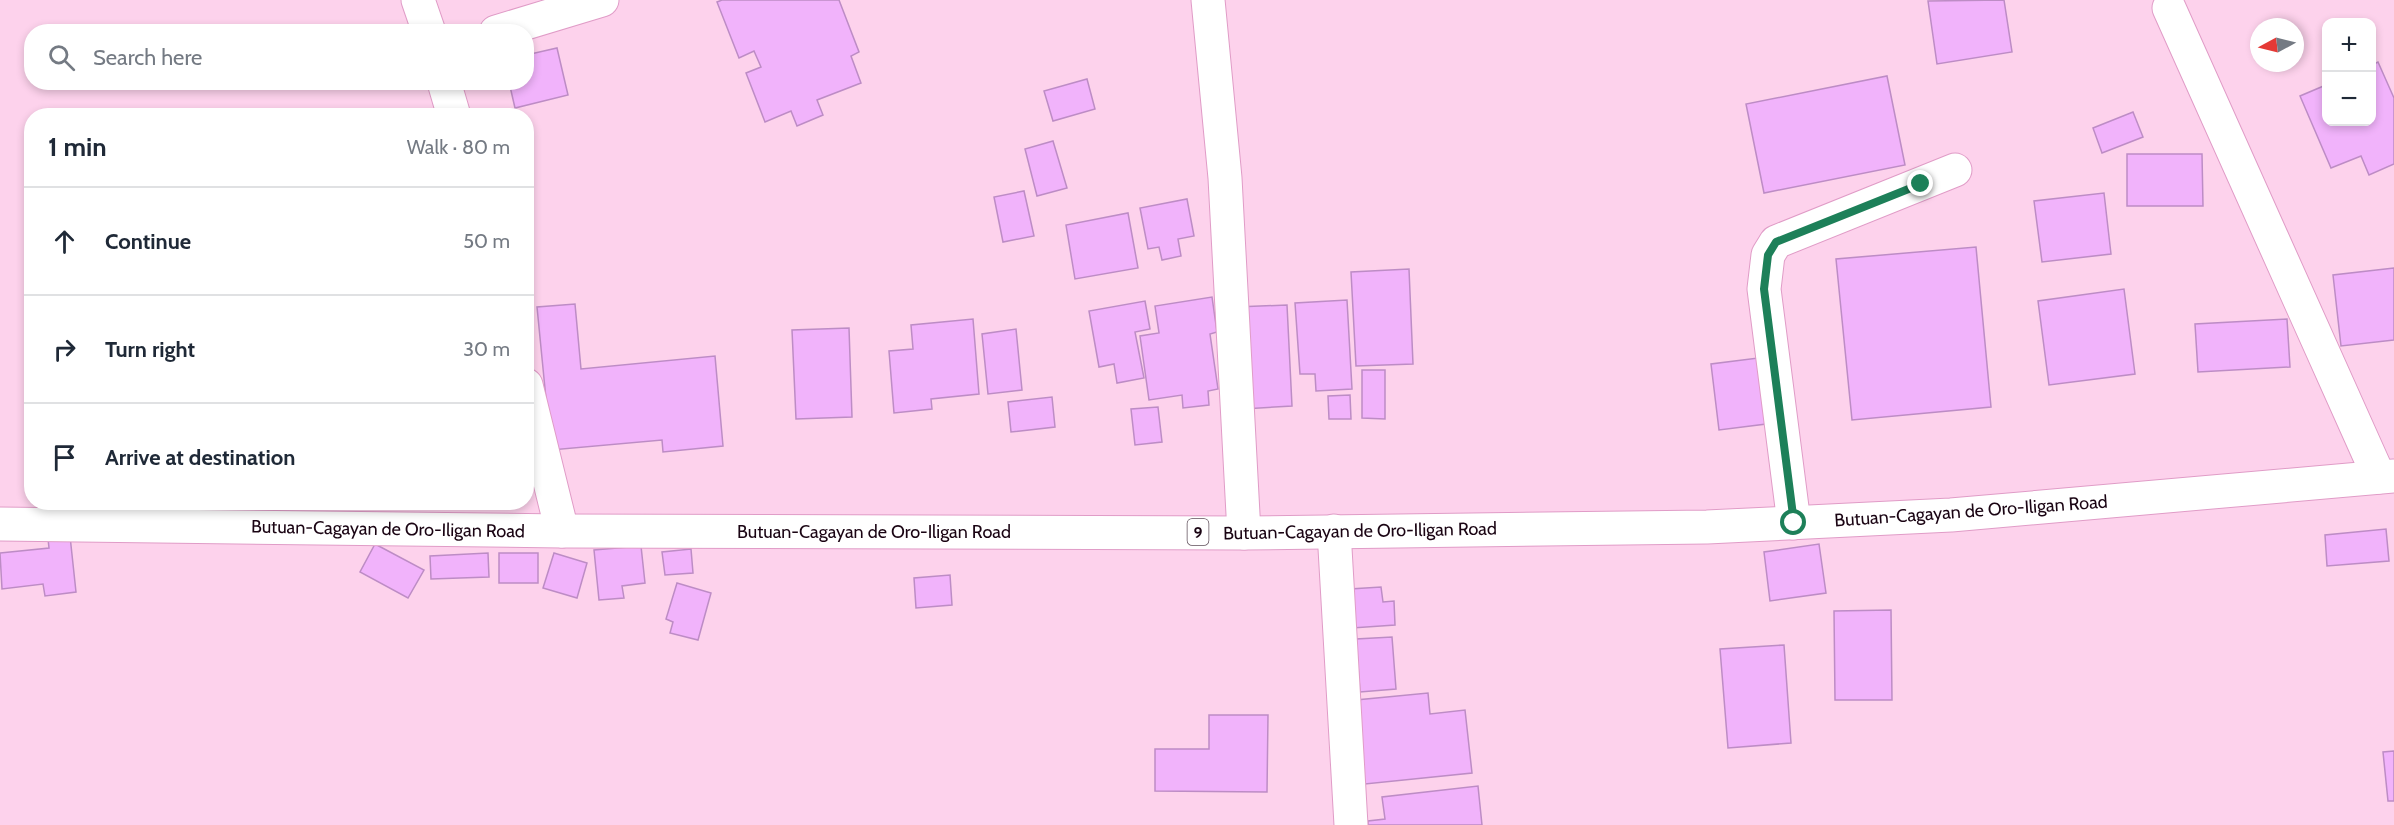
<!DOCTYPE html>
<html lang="en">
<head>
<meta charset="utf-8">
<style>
  body { margin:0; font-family:Cabin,sans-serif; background:#f6f6f7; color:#1f2937 }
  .controls { position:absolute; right:18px; top:18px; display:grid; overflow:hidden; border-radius:12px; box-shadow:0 3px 9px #0003 }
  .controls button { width:54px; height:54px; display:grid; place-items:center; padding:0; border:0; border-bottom:2px solid #e0e1e3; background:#fff; color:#1f2937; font:30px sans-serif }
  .compass { position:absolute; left:2250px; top:18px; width:54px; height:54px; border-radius:50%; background:#fff; box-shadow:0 3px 9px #0003; rotate:263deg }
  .stop { position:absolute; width:18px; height:18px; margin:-14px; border:4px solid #1d8059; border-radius:50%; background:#fff }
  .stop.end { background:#1d8059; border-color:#fff; box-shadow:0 2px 6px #0008 }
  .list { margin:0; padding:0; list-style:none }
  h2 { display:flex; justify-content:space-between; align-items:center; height:78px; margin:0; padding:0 24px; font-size:26px }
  h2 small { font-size:20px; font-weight:400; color:#747a83 }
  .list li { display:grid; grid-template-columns:39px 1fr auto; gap:18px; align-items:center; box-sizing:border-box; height:108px; padding:0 24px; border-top:2px solid #e0e1e3 }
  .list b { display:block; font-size:22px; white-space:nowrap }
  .list em { font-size:20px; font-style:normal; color:#747a83 }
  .icon { flex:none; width:33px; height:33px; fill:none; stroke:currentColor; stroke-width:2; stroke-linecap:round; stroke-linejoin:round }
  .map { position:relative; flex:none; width:2394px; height:825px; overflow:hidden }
  .search { position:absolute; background:#fff; box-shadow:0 3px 9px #0003; left:24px; top:24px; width:510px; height:66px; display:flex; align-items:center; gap:15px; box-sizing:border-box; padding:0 21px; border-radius:24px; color:#747a83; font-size:22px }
  .panel { position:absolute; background:#fff; box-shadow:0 3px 9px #0003; left:24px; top:108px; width:510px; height:402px; border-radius:24px }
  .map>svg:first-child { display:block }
</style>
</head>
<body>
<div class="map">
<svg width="2394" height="825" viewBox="0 0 2394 825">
  <rect width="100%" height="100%" fill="#fdd2ec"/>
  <!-- building -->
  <g fill="#f1b3fb" stroke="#bd8cc5" stroke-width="1.5">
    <polygon points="722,0 839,0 859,52 851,56 861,83 817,100 823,115 797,126 791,111 765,122 746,73 761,67 754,51 739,58 717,2"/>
    <polygon points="2004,0 2012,52 1937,64 1928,1"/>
    <polygon points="557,48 568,95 515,108 509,82 526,82 526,55"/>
    <polygon points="2378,62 2394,98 2394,164 2369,175 2361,156 2331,168 2300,96 2326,85 2326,122 2372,122 2372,65"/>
    <polygon points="1887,76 1905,165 1764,193 1746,104"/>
    <polygon points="1087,79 1095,109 1053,121 1044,91"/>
    <polygon points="2133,112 2143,137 2102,153 2093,128"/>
    <polygon points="1053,141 1067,188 1037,196 1025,149"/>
    <polygon points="2127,154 2202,154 2203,206 2127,206"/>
    <polygon points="1024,191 1034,236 1003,242 994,197"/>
    <polygon points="2104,193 2111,254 2042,262 2034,201"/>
    <polygon points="1187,199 1194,236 1178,239 1181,256 1162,260 1159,247 1148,249 1140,208"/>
    <polygon points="1128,213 1138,268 1075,279 1066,225"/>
    <polygon points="1976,247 1991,407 1852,420 1836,259"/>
    <polygon points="2394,268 2394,340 2341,346 2333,275"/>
    <polygon points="1409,269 1413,364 1356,366 1351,272"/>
    <polygon points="2124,289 2135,374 2049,385 2038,301"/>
    <polygon points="1212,297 1217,332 1210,334 1218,389 1208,391 1209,405 1183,408 1182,395 1149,400 1140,336 1159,333 1155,306"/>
    <polygon points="1347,300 1352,389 1316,391 1315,374 1300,374 1295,303"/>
    <polygon points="1145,301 1150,329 1135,332 1144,378 1117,383 1114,364 1099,367 1089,311"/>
    <polygon points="575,304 581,369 715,356 723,446 663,452 662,440 551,450 537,307"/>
    <polygon points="1287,305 1292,406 1243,409 1236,307"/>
    <polygon points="973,319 979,394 931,399 932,409 894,413 889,351 913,349 911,325"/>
    <polygon points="2287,319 2290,367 2198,372 2195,324"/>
    <polygon points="849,328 852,417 796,419 792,330"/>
    <polygon points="1016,329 1022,390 988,394 982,334"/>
    <polygon points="1766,357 1774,423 1719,430 1711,364"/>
    <polygon points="1362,370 1385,370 1385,419 1362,418"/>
    <polygon points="1350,395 1351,419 1329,419 1328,396"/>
    <polygon points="1052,397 1055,427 1011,432 1008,402"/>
    <polygon points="1158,407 1162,442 1135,445 1131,409"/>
    <polygon points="2386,529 2389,561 2327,566 2325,535"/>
    <polygon points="70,536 76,592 45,596 43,584 2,589 0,553 49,548 48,539"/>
    <polygon points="375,544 424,570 408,598 360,572"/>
    <polygon points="1819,544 1826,593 1770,601 1764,552"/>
    <polygon points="641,546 645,583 622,586 624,598 599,600 594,550"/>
    <polygon points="691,549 693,573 665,575 662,552"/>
    <polygon points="488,553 489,577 431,579 430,556"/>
    <rect x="499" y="553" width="39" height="30"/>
    <polygon points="554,553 587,563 577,598 543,588"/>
    <polygon points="950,575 952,605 916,608 914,578"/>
    <polygon points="677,583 711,593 698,640 670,633 673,622 666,619"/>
    <polygon points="1381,587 1383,602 1394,601 1395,625 1352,628 1350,589"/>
    <polygon points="1891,610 1892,700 1835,700 1834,611"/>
    <polygon points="1392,637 1396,689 1360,692 1356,639"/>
    <polygon points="1784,645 1791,743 1728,748 1720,649"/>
    <polygon points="1428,693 1430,714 1465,710 1472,773 1365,784 1356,700"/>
    <polygon points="1209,715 1268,715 1267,792 1155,791 1155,749 1209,749"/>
    <polygon points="2394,751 2394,801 2388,801 2383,752"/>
    <polygon points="1478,786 1482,825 1368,825 1368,821 1385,819 1382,797"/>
  </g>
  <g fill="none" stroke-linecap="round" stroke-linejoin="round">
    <defs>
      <g id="street">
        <polyline points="1208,0 1225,178 1244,533"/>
        <polyline points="2169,8 2379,477"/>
        <polyline points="496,32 602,0"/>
        <polyline points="1794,523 1764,289 1768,255 1776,242 1955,170"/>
      </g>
      <g id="secondary">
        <polyline points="418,0 429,32"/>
        <polyline points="444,82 454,116"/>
        <polyline points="526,385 562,531"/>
        <polyline points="1334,531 1351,825"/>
      </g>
      <polyline id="highway" points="0,524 562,531 1244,533 1707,527 1951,515 2394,476"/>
    </defs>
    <!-- street casing -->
    <use href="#street" stroke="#e09cc7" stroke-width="35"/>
    <!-- secondary casing -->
    <use href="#secondary" stroke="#e09cc7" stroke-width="35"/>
    <!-- highway casing -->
    <use href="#highway" stroke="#e09cc7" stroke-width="35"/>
    <!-- street -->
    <use href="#street" stroke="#fff" stroke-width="33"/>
    <!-- secondary -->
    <use href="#secondary" stroke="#fff" stroke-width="33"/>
    <!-- highway -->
    <use href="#highway" stroke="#fff" stroke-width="33"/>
  </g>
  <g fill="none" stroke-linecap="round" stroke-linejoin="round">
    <!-- route -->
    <polyline stroke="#1d8059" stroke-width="8" points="1794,523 1764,289 1768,255 1776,242 1921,184"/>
  </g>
  <g text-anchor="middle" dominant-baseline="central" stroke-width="6" stroke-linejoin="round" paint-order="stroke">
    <!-- shield labels -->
    <rect fill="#fff" stroke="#5f4f5a" stroke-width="1.5" x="1187.5" y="519" width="21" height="26" rx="4.5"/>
    <g font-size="16" font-weight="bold" fill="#1a0413">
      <text x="1198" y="532">9</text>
    </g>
    <!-- street labels -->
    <g font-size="18" fill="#1a0413" stroke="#fff">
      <text transform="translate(1971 511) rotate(-4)">Butuan-Cagayan de Oro-Iligan Road</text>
      <text transform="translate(388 529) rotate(1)">Butuan-Cagayan de Oro-Iligan Road</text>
      <text transform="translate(1360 531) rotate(-1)">Butuan-Cagayan de Oro-Iligan Road</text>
      <text x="874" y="532">Butuan-Cagayan de Oro-Iligan Road</text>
    </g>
  </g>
</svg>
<div class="controls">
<button>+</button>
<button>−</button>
</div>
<svg class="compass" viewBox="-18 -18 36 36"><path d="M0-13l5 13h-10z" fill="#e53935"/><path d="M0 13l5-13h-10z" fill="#747a83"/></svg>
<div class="stop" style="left:1794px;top:523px"></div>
<div class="stop end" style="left:1921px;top:184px"></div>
<div class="search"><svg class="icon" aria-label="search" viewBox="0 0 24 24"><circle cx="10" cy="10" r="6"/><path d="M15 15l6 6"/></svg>Search here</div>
<section class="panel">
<h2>1 min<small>Walk · 80 m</small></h2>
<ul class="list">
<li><svg class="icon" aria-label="ahead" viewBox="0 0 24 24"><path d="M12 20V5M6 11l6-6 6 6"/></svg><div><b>Continue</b></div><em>50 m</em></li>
<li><svg class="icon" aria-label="right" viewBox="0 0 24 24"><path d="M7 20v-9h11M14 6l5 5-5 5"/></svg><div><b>Turn right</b></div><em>30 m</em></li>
<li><svg class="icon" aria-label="arrive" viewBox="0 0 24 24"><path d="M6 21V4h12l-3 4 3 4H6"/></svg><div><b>Arrive at destination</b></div></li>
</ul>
</section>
</div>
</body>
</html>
